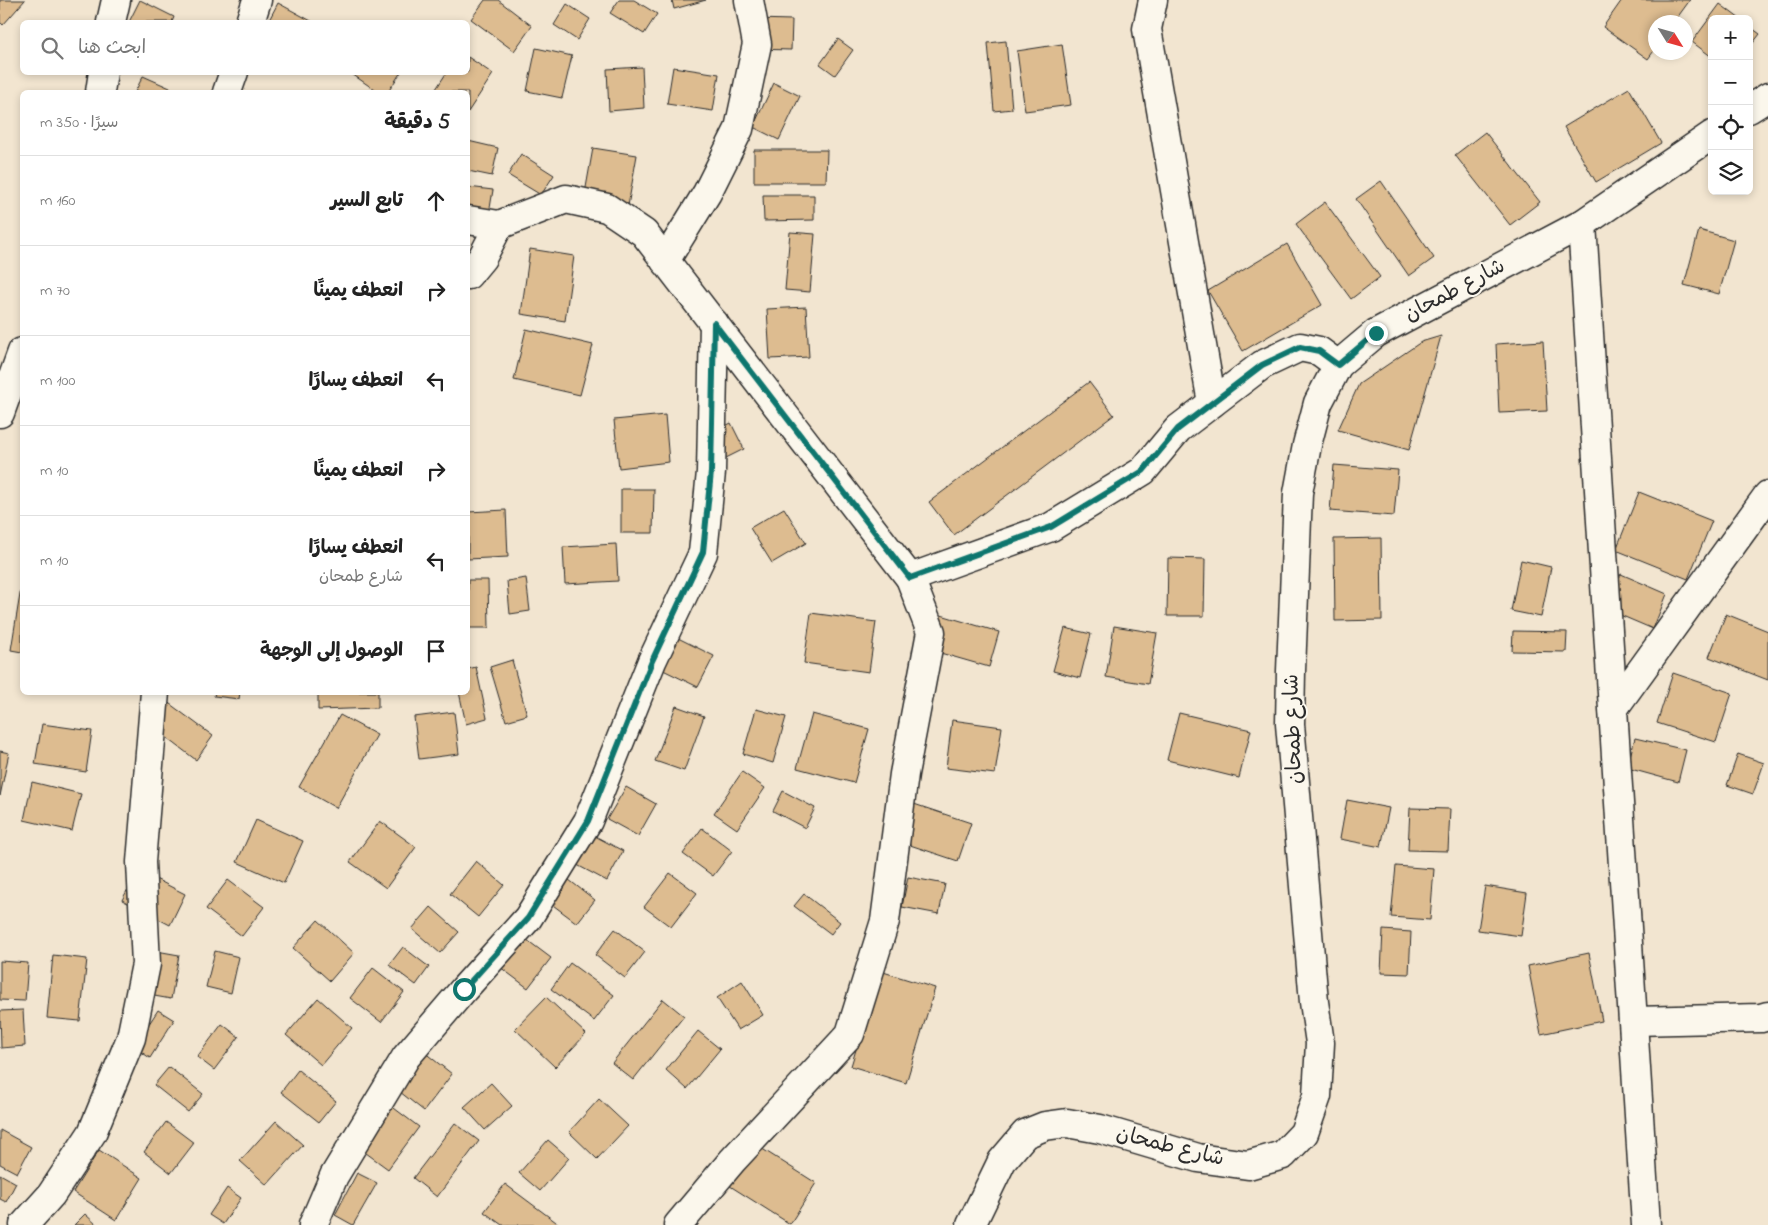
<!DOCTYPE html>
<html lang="ar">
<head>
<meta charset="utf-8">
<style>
  body { margin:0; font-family:"Indie Flower","Playpen Sans Arabic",sans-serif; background:#f6f6f6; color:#222; direction:rtl }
  .controls { position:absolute; right:15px; top:15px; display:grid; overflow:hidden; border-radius:8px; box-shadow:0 2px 8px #0003 }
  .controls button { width:45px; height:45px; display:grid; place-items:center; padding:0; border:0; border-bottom:1px solid #e0e0e0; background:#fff; color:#222; font:25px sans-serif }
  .compass { position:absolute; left:1648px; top:15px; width:45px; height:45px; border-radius:50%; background:#fff; box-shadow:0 2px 8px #0003; rotate:127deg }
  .stop { position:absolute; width:15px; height:15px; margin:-11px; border:4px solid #0f766e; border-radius:50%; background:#fff }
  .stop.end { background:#0f766e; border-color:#fff; box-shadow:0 1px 5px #0008 }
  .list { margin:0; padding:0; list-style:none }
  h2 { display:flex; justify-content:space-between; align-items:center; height:65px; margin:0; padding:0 20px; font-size:21px }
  h2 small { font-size:16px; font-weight:400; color:#767676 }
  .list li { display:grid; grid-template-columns:32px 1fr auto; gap:15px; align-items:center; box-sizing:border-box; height:90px; padding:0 20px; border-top:1px solid #e0e0e0 }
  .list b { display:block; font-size:19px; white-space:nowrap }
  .list p { margin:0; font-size:16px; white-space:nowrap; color:#767676 }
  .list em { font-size:16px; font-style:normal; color:#767676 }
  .icon { flex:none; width:28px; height:28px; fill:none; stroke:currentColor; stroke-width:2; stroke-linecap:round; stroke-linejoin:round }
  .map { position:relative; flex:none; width:1768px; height:1225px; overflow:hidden; direction:ltr }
  .search { position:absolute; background:#fff; box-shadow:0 2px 8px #0003; left:20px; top:20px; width:450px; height:55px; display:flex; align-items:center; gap:12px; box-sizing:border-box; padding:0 18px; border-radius:8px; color:#767676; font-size:19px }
  .panel { position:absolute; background:#fff; box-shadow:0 2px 8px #0003; left:20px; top:90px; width:450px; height:605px; border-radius:8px; direction:rtl }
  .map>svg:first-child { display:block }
</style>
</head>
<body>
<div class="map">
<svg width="1768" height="1225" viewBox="0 0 1768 1225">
  <rect width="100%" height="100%" fill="#f2e5d0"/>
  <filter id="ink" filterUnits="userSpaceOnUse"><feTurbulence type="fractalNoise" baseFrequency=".02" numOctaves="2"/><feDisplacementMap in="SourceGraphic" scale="10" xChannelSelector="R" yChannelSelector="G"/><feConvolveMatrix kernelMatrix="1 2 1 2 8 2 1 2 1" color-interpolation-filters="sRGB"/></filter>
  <g filter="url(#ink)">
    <!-- building -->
    <g fill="#ddbc90" stroke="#2b2b2b">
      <polygon points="0,0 25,0 3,25 0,22"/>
      <polygon points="140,0 174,17 172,22 129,22"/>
      <polygon points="485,0 498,0 532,26 514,51 471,19"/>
      <polygon points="619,0 634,0 657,14 644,34 610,13"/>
      <polygon points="672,0 706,0 674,9"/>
      <polygon points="1622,0 1690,0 1674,22 1656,22 1656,48 1648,59 1603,27"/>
      <polygon points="278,3 313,22 268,22"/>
      <polygon points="567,4 590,19 577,40 554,25"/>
      <polygon points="1720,4 1740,19 1712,19 1712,57 1692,42"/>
      <polygon points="755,19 792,20 791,50 754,49"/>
      <polygon points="1749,26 1760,34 1749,48"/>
      <polygon points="838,39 853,50 835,75 820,64"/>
      <polygon points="1006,41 1012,109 994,111 988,43"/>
      <polygon points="1062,44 1071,105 1025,111 1017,51"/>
      <polygon points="536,48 572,56 562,98 527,91"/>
      <polygon points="468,57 493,74 468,112 468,92 434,92 447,72 468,72"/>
      <polygon points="642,67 644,108 609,111 607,69"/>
      <polygon points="673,67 719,74 713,111 667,104"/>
      <polygon points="349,72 401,72 388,92 378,92"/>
      <polygon points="143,76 179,92 135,92"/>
      <polygon points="774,83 800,96 779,140 753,127"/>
      <polygon points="1629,88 1661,143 1596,182 1564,127"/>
      <polygon points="1485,132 1540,202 1510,225 1455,155"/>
      <polygon points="468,141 498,148 492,176 468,171"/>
      <polygon points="593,148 637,155 628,206 584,199"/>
      <polygon points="754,150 827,150 826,182 754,182"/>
      <polygon points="521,154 554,175 541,195 508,175"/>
      <polygon points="1381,181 1434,258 1409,276 1356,199"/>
      <polygon points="468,187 493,190 488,220 468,217"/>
      <polygon points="763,195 814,195 814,220 764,221"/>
      <polygon points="1325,202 1380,277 1351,299 1296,224"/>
      <polygon points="1699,230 1734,240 1719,294 1684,285"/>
      <polygon points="790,232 815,234 810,292 785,290"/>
      <polygon points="1287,244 1322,305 1243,351 1208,291"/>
      <polygon points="530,249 574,256 565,321 521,314"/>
      <polygon points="806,307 809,357 770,359 767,309"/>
      <polygon points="526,329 593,345 580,395 514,380"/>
      <polygon points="1441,336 1409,450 1338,430 1359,384 1421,342"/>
      <polygon points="1543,341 1547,411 1499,413 1496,344"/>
      <polygon points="1089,382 1114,415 954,535 929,502"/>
      <polygon points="665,415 669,462 619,468 614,420"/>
      <polygon points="731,423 744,449 714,464 701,439"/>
      <polygon points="1334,465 1398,470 1394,516 1330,511"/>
      <polygon points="621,489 654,489 653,533 621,533"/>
      <polygon points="1639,492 1712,521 1688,579 1616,550"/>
      <polygon points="784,508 806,543 772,563 750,528"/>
      <polygon points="506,510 508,557 468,559 468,512"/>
      <polygon points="1381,538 1382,620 1335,621 1334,539"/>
      <polygon points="616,544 618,581 565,584 563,547"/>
      <polygon points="1168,558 1205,559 1204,616 1167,616"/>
      <polygon points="1521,560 1551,567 1541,617 1511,611"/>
      <polygon points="1621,574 1667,594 1653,629 1606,609"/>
      <polygon points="526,578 530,611 510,614 507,581"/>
      <polygon points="468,580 488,580 489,628 468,628"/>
      <polygon points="22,582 22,652 11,650"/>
      <polygon points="811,613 876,622 869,672 804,663"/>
      <polygon points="1726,614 1768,631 1768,680 1709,657"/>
      <polygon points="941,615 999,632 989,667 930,650"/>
      <polygon points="1114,626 1157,633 1148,684 1106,677"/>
      <polygon points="1065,628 1091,634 1080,678 1053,671"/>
      <polygon points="1513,631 1567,632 1566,652 1512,651"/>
      <polygon points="672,635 714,656 698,687 657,667"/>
      <polygon points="512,660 527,715 506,721 490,667"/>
      <polygon points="476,667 487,718 466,724 459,692 468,692 468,669"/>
      <polygon points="1673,673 1732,693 1716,742 1657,723"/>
      <polygon points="215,692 240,692 239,699 214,696"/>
      <polygon points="318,692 378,692 378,708 318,710"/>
      <polygon points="162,698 213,736 196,760 145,721"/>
      <polygon points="676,706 704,716 684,771 655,761"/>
      <polygon points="756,709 786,717 773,763 743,754"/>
      <polygon points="454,712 459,754 419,759 414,717"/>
      <polygon points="1179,713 1251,730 1239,778 1167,760"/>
      <polygon points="812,714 869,729 854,783 797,768"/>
      <polygon points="340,715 377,735 336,808 299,787"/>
      <polygon points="952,720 1002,727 995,774 946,768"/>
      <polygon points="42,724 92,731 86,772 35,764"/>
      <polygon points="1635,738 1686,750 1678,782 1627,768"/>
      <polygon points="0,751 9,753 0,796"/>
      <polygon points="1738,754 1764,763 1753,794 1727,785"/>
      <polygon points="742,772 765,788 737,829 714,813"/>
      <polygon points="32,782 81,794 72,831 24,820"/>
      <polygon points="626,787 656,804 638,836 607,819"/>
      <polygon points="783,791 815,808 805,828 773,811"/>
      <polygon points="1347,800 1389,808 1381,847 1340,839"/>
      <polygon points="914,804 971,823 958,861 901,842"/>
      <polygon points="1410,808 1450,809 1448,851 1408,850"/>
      <polygon points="256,820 303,841 284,883 237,862"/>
      <polygon points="380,821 416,847 386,888 350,862"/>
      <polygon points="580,828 623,851 607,881 564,858"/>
      <polygon points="702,828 732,851 713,876 683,854"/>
      <polygon points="476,861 504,885 478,917 450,894"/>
      <polygon points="1396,866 1434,869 1430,920 1391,917"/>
      <polygon points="138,870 185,894 170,925 122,900"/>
      <polygon points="560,873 595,900 577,923 542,897"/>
      <polygon points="670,873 697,893 671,927 644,907"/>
      <polygon points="908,877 945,884 939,914 902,907"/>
      <polygon points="228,880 264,907 242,936 206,909"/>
      <polygon points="1485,886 1527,893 1521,936 1478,930"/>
      <polygon points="804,894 840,922 831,934 794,906"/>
      <polygon points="431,907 459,932 440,953 412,929"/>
      <polygon points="318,920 354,953 330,981 293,948"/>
      <polygon points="615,929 645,952 625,978 595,955"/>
      <polygon points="1383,930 1411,932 1409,974 1381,973"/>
      <polygon points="515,931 551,958 528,988 492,961"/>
      <polygon points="403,947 429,967 416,985 389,965"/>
      <polygon points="140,948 179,955 171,999 132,992"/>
      <polygon points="215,951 239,957 231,993 206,987"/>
      <polygon points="1589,953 1602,1021 1541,1034 1528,966"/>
      <polygon points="53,955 87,959 80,1021 47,1018"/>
      <polygon points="0,961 28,963 25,1001 0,1000"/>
      <polygon points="570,963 614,995 594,1021 551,989"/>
      <polygon points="373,968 404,992 381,1022 350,998"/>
      <polygon points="880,971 935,988 906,1083 851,1066"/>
      <polygon points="742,981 763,1015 738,1030 717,998"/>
      <polygon points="546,997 586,1034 555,1067 515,1029"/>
      <polygon points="318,998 352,1028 321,1065 286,1035"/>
      <polygon points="663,999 684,1016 633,1080 612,1063"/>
      <polygon points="23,1010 25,1046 1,1048 0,1011"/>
      <polygon points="158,1010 174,1020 150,1058 134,1047"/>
      <polygon points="222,1024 239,1037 214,1070 197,1057"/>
      <polygon points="698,1031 720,1049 687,1089 666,1070"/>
      <polygon points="424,1052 452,1074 424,1111 395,1088"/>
      <polygon points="169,1067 203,1094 188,1112 154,1085"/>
      <polygon points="298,1070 336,1101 319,1122 281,1092"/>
      <polygon points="491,1083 512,1106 485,1130 464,1107"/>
      <polygon points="382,1099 419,1127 388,1169 351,1142"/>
      <polygon points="599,1099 628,1126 597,1159 569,1132"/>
      <polygon points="276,1121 303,1145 267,1185 240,1161"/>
      <polygon points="166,1122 194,1143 171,1173 144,1152"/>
      <polygon points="455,1123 479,1141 437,1197 413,1178"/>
      <polygon points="0,1130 31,1147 17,1173 0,1164"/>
      <polygon points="745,1138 816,1183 790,1224 719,1179"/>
      <polygon points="548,1140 569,1158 540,1191 519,1173"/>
      <polygon points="99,1150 142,1178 116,1220 73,1192"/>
      <polygon points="357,1173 377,1183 353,1225 335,1215"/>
      <polygon points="0,1174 16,1183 6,1202 0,1199"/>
      <polygon points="505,1184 560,1225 502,1225 484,1212"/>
      <polygon points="227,1188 241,1198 223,1224 209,1215"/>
      <polygon points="85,1214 97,1225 74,1225"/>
    </g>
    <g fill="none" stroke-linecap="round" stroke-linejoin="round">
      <defs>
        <g id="minor">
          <polyline points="1153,0 1147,29 1212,403"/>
          <polyline points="111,22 116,0"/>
          <polyline points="250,22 257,0"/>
          <polyline points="100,92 103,72"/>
          <polyline points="227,92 234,72"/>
          <polyline points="1749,109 1768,97"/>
          <polyline points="468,220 499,225 566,199 607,208 644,233 910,578 931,632 904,774 885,921 850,1034 732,1161 678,1225"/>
          <polyline points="1582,224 1646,1225"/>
          <polyline points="665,261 707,193 739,129 757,44 749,0"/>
          <polyline points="468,275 482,258 499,225"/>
          <polyline points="0,413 22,352"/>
          <polyline points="910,578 1051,527 1143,471 1178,429 1262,365 1300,347 1319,351 1338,365"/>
          <polyline points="1614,708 1768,495"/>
          <polyline points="1634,1021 1761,1018 1768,1016"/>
          <polyline points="24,1225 51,1195 92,1133 131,1038 146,964 141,862 155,692"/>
          <polyline points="313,1225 334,1176 406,1057 464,989 528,918 588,821 652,661 703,553 711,472 714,323"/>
          <polyline points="971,1225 1002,1161 1025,1134 1045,1126 1067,1123 1100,1129 1198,1158 1248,1165 1283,1155 1304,1133 1317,1096 1320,1043 1314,1002 1290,724 1291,671 1298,493 1307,445 1318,403 1338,365 1376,333 1582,224 1712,135"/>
        </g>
      </defs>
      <!-- minor casing -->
      <use href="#minor" stroke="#2b2b2b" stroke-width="31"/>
      <!-- minor -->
      <use href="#minor" stroke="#fbf7ec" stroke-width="28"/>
    </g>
  </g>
  <g fill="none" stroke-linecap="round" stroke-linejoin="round" filter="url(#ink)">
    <!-- route -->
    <polyline stroke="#0f766e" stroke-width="6" points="464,989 528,918 588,821 652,661 703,552 711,472 714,323 910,578 1051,527 1143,471 1178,429 1262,365 1300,347 1319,351 1338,365 1376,333"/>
  </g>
  <g text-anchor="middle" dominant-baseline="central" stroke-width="4" stroke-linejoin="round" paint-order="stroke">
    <!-- street labels -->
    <g font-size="21" fill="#2b2b2b" stroke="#fbf7ec">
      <text transform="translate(1455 291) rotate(-28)">شارع طمحان</text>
      <text transform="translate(1294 729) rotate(-92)">شارع طمحان</text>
      <text transform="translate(1170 1147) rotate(14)">شارع طمحان</text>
    </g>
  </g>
</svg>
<div class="controls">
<button>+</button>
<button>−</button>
<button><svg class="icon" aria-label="locate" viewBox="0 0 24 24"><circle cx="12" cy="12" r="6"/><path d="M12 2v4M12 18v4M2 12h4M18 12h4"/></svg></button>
<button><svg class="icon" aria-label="layers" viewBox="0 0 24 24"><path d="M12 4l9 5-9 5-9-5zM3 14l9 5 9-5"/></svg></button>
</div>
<svg class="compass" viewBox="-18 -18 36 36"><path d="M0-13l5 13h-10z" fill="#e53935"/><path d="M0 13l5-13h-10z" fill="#767676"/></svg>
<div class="stop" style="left:464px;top:989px"></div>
<div class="stop end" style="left:1376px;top:333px"></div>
<div class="search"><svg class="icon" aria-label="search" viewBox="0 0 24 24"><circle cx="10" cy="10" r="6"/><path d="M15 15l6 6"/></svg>ابحث هنا</div>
<section class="panel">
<h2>5 دقيقة<small>سيرًا · 350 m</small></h2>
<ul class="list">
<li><svg class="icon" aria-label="ahead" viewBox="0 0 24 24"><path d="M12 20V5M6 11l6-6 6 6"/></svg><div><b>تابع السير</b></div><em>160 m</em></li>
<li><svg class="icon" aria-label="right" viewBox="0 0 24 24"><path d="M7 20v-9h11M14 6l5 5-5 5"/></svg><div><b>انعطف يمينًا</b></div><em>70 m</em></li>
<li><svg class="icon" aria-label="left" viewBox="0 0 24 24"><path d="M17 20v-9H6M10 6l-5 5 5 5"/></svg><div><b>انعطف يسارًا</b></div><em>100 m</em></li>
<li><svg class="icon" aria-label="right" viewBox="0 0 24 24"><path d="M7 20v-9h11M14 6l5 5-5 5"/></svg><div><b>انعطف يمينًا</b></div><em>10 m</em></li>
<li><svg class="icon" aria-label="left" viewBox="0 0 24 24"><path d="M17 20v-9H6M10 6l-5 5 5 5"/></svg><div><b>انعطف يسارًا</b><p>شارع طمحان</p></div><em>10 m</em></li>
<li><svg class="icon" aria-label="arrive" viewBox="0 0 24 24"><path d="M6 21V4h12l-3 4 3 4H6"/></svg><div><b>الوصول إلى الوجهة</b></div></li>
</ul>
</section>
</div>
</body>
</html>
